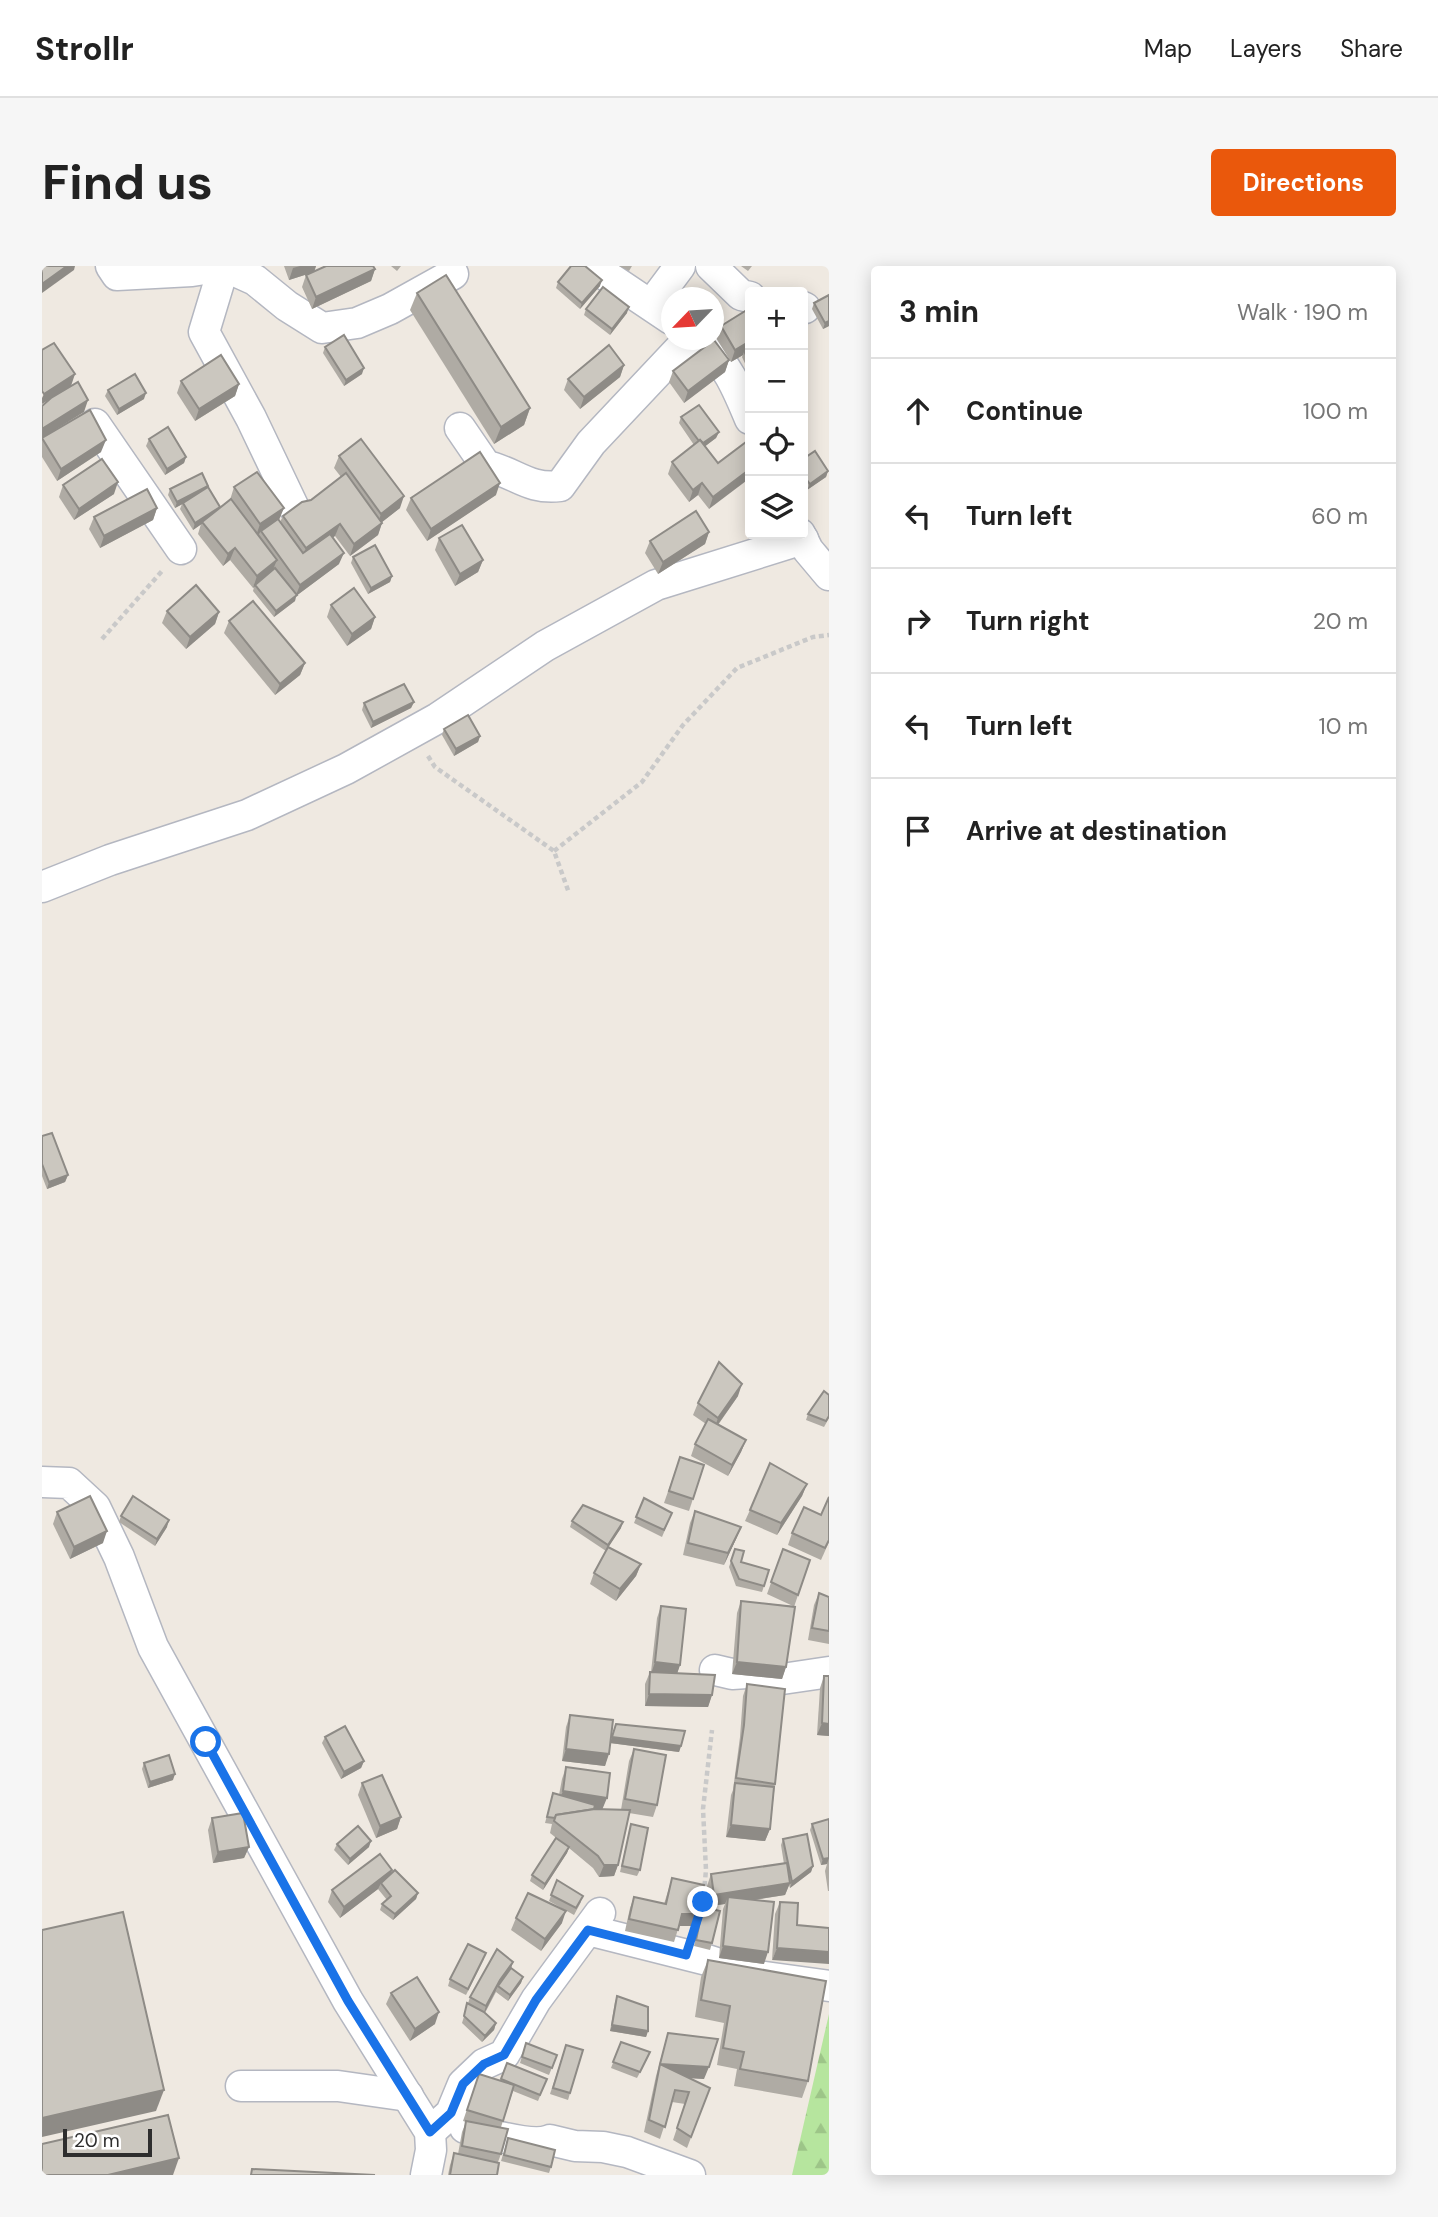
<!DOCTYPE html>
<html lang="en">
<head>
<meta charset="utf-8">
<style>
  body { margin:0; font-family:"DM Sans",sans-serif; background:#f6f6f6; color:#222 }
  .controls { position:absolute; right:21px; top:21px; display:grid; overflow:hidden; border-radius:7px; box-shadow:0 4px 18px #0003 }
  .controls button { width:63px; height:63px; display:grid; place-items:center; padding:0; border:0; border-bottom:2px solid #e0e0e0; background:#fff; color:#222; font:35px sans-serif }
  .compass { position:absolute; left:619px; top:21px; width:63px; height:63px; border-radius:50%; background:#fff; box-shadow:0 4px 18px #0003; rotate:245deg }
  .scale { position:absolute; left:21px; bottom:18px; width:89px; box-sizing:border-box; padding-left:7px; border:4px solid #2e2e2e; border-top:0; font-size:19px; line-height:24px; white-space:nowrap; color:#2e2e2e; -webkit-text-stroke:5px #fff; paint-order:stroke }
  .stop { position:absolute; width:21px; height:21px; margin:-16px; border:5px solid #1a73e8; border-radius:50%; background:#fff }
  .stop.end { background:#1a73e8; border-color:#fff; box-shadow:0 2px 7px #0008 }
  .list { margin:0; padding:0; list-style:none }
  h2 { display:flex; justify-content:space-between; align-items:center; height:91px; margin:0; padding:0 28px; font-size:30px }
  h2 small { font-size:23px; font-weight:400; color:#767676 }
  .list li { display:grid; grid-template-columns:46px 1fr auto; gap:21px; align-items:center; box-sizing:border-box; height:105px; padding:0 28px; border-top:2px solid #e0e0e0 }
  .list b { display:block; font-size:26px; white-space:nowrap }
  .list em { font-size:23px; font-style:normal; color:#767676 }
  .icon { flex:none; width:38px; height:38px; fill:none; stroke:currentColor; stroke-width:2; stroke-linecap:round; stroke-linejoin:round }
  .map { position:relative; flex:none; width:787px; height:1909px; overflow:hidden; border-radius:7px }
  header { display:flex; align-items:center; gap:42px; box-sizing:border-box; height:98px; padding:0 35px; background:#fff; border-bottom:2px solid #e0e0e0 }
  header strong { font-size:33px }
  nav { display:flex; gap:38px; margin-inline-start:auto; font-size:24px }
  .intro { display:flex; align-items:center; justify-content:space-between; box-sizing:border-box; height:168px; padding:0 42px }
  h1 { margin:0; font-size:49px }
  .button { padding:18px 32px; border-radius:7px; background:#ea580c; color:#fff; font-size:24px; font-weight:700 }
  main { display:flex; gap:42px; padding:0 42px }
  aside { flex:1; background:#fff; border-radius:7px; box-shadow:0 4px 18px #0003 }
  .map>svg:first-child { display:block }
</style>
</head>
<body>
<header>
<strong>Strollr</strong>
<nav><a>Map</a><a>Layers</a><a>Share</a></nav>
</header>
<div class="intro"><h1>Find us</h1><a class="button">Directions</a></div>
<main>
<div class="map">
<svg width="787" height="1909" viewBox="0 0 787 1909">
  <defs>
    <pattern id="forest-firs" width="22" height="20" patternUnits="userSpaceOnUse" patternTransform="scale(1.75)"><rect width="22" height="20" fill="#b6e59e"/><path d="M5 1l3.5 6h-7zM16 11l3.5 6h-7z" fill="#9dc588"/></pattern>
  </defs>
  <rect width="100%" height="100%" fill="#efe9e1"/>
  <!-- forest -->
  <polygon fill="url(#forest-firs)" points="787,1748 787,1909 750,1909"/>
  <g fill="none" stroke-linecap="round" stroke-linejoin="round">
    <defs>
      <g id="minor">
        <polyline points="69,0 75,9 150,5 182,0 213,14 245,40 280,62 315,57 348,43 411,8"/>
        <polyline points="182,0 162,66 209,152 251,240"/>
        <polyline points="550,0 629,53"/>
        <polyline points="669,0 699,29 708,31"/>
        <polyline points="609,39 638,0"/>
        <polyline points="761,41 763,42"/>
        <path d="M 659,74 C 684,95 696,124 708,153"/>
        <polyline points="53,158 139,283"/>
        <path d="M 418,162 L 444,200 C 473,206 486,224 518,220 L 549,177 L 646,74"/>
        <polyline points="758,268 766,284 787,309"/>
        <polyline points="0,621 68,594 205,549 304,503 396,452 503,380 614,319 761,273"/>
        <polyline points="0,1216 27,1217 53,1241 77,1291 111,1381 306,1735 388,1866 389,1884 384,1909"/>
        <polyline points="673,1404 690,1408 720,1406 740,1413 787,1406"/>
        <polyline points="546,1664 665,1694 715,1710 787,1720"/>
        <polyline points="199,1820 296,1820 366,1830"/>
        <path d="M 423,1862 C 444,1867 490,1882 508,1874 L 533,1880 L 561,1881 L 585,1886 L 648,1909"/>
        <polyline points="388,1866 409,1847 421,1818 442,1798 462,1789 494,1734 558,1647"/>
      </g>
    </defs>
    <!-- minor casing -->
    <use href="#minor" stroke="#b4b7c1" stroke-width="33"/>
    <!-- path -->
    <g stroke="#c9c9c9" stroke-width="4.5" stroke-dasharray="5 3.5" stroke-linecap="butt">
      <polyline points="60,373 120,305"/>
      <polyline points="386,490 393,501 512,585 527,627"/>
      <polyline points="512,585 600,516 641,459 695,402 771,371 787,369"/>
      <polyline points="653,1661 661,1636 664,1604 661,1543 670,1464"/>
    </g>
    <!-- minor -->
    <use href="#minor" stroke="#fff" stroke-width="30"/>
  </g>
  <!-- wall -->
  <g fill="#afaba4">
    <polygon points="242,0 274,0 272,6 333,3 329,15 270,43 260,21 264,9 272,6 247,14"/>
    <polygon points="349,0 359,0 355,5"/>
    <polygon points="577,0 590,0 587,5"/>
    <polygon points="699,0 710,0 706,5"/>
    <polygon points="516,16 558,20 538,43 514,22"/>
    <polygon points="375,27 488,142 482,159 452,178 368,44"/>
    <polygon points="772,37 787,60 781,63 770,43"/>
    <polygon points="708,42 708,106 707,106 700,91 701,89 689,96 674,72 679,60"/>
    <polygon points="544,43 585,47 568,69 542,49"/>
    <polygon points="283,81 320,108 302,120 281,87"/>
    <polygon points="687,94 683,106 642,137 627,116 631,105"/>
    <polygon points="582,99 578,111 538,143 522,124 526,113"/>
    <polygon points="139,115 197,118 193,130 153,155 135,127"/>
    <polygon points="66,124 102,133 75,149 63,130"/>
    <polygon points="639,151 677,166 674,172 663,180 676,197 708,173 667,243 656,229 647,236 626,208 630,196 652,179 637,157"/>
    <polygon points="0,172 59,186 15,215 0,191"/>
    <polygon points="107,173 144,191 142,197 123,209 104,180"/>
    <polygon points="297,190 358,242 340,256 340,257 336,269 308,290 293,270 291,271 297,298 254,330 253,335 232,351 211,325 212,321 211,322 188,294 181,300 156,268 159,258 151,264 138,243 140,238 133,242 126,229 128,223 166,220 166,222 178,241 188,234 192,221 238,256 241,250 269,234 299,211 292,202"/>
    <polygon points="761,193 786,205 784,211 765,224 761,218"/>
    <polygon points="21,219 72,228 32,254 17,231"/>
    <polygon points="454,229 385,275 364,244 369,232"/>
    <polygon points="115,242 111,254 58,282 47,263 52,251"/>
    <polygon points="667,266 663,278 616,308 603,287 608,275"/>
    <polygon points="397,272 441,294 436,306 413,320 393,284"/>
    <polygon points="311,291 350,310 348,316 326,328 309,297"/>
    <polygon points="289,339 333,351 329,363 305,380 285,351"/>
    <polygon points="125,345 177,346 173,358 144,383 120,357"/>
    <polygon points="187,355 263,397 258,409 233,429 182,367"/>
    <polygon points="372,436 369,442 329,462 320,444 322,437"/>
    <polygon points="402,463 438,470 436,476 412,490 400,469"/>
    <polygon points="0,870 26,909 23,916 5,923 0,910"/>
    <polygon points="696,1130 676,1159 704,1174 699,1186 686,1210 649,1190 653,1178 664,1158 651,1149 656,1137"/>
    <polygon points="766,1148 787,1152 782,1161 764,1154"/>
    <polygon points="638,1191 662,1199 647,1245 622,1237"/>
    <polygon points="765,1218 760,1230 735,1269 703,1255 708,1244"/>
    <polygon points="602,1232 630,1247 620,1271 592,1257"/>
    <polygon points="653,1245 699,1261 694,1273 682,1299 641,1289 648,1257"/>
    <polygon points="15,1246 61,1277 28,1293 11,1258"/>
    <polygon points="79,1250 125,1261 113,1280 77,1256"/>
    <polygon points="530,1255 579,1262 566,1281 599,1298 594,1310 574,1335 548,1318 552,1307 564,1285 528,1261"/>
    <polygon points="750,1267 787,1276 779,1294 746,1279"/>
    <polygon points="693,1283 699,1296 722,1320 720,1326 694,1320 687,1301"/>
    <polygon points="741,1283 756,1329 752,1341 744,1401 740,1413 690,1408 695,1347 699,1335 751,1340 725,1328"/>
    <polygon points="777,1327 787,1331 787,1378 766,1374 772,1339"/>
    <polygon points="619,1340 638,1399 635,1407 670,1429 666,1441 603,1440 603,1418 608,1406 609,1406 615,1352"/>
    <polygon points="782,1410 787,1410 787,1470 775,1469 778,1422"/>
    <polygon points="705,1418 733,1518 728,1563 723,1575 684,1571 689,1529 691,1524 698,1471 701,1430"/>
    <polygon points="528,1449 569,1474 574,1458 639,1480 637,1486 568,1477 563,1500 520,1495 524,1461"/>
    <polygon points="283,1471 322,1495 319,1502 299,1513 280,1477"/>
    <polygon points="592,1483 615,1539 611,1551 587,1547 576,1599 572,1610 557,1611 551,1602 527,1582 525,1587 501,1624 488,1615 490,1609 518,1575 508,1567 510,1558 503,1557 511,1527 517,1529 520,1513 524,1501 561,1543 579,1544 587,1495"/>
    <polygon points="102,1497 131,1514 106,1522 100,1503"/>
    <polygon points="320,1517 359,1551 355,1563 334,1572 316,1529"/>
    <polygon points="170,1552 207,1581 202,1592 171,1597 166,1564"/>
    <polygon points="787,1553 787,1625 786,1625 783,1605 785,1598 779,1599 768,1564 770,1558"/>
    <polygon points="589,1558 598,1604 595,1610 578,1606"/>
    <polygon points="741,1573 771,1600 769,1606 748,1622 747,1619 743,1629 713,1634 722,1698 677,1692 681,1643 683,1638 668,1640 665,1620 669,1608 742,1598 739,1579"/>
    <polygon points="295,1578 327,1581 306,1599 292,1584"/>
    <polygon points="349,1608 376,1627 374,1633 351,1654 338,1644 340,1638 345,1634 336,1623 298,1652 286,1636 290,1624"/>
    <polygon points="630,1612 656,1648 651,1660 637,1660 632,1676 583,1665 588,1642 592,1631 622,1638"/>
    <polygon points="515,1614 539,1636 532,1649 507,1635"/>
    <polygon points="738,1636 756,1637 730,1694 733,1648"/>
    <polygon points="661,1641 670,1677 668,1684 652,1680"/>
    <polygon points="474,1652 520,1657 499,1685 469,1664"/>
    <polygon points="442,1693 424,1729 406,1720 408,1713"/>
    <polygon points="666,1694 766,1815 760,1832 692,1820 695,1803 675,1799 682,1757 653,1751 659,1711"/>
    <polygon points="471,1696 469,1702 481,1711 479,1717 466,1735 454,1726 443,1747 454,1757 452,1764 440,1776 420,1757 428,1731"/>
    <polygon points="349,1727 393,1758 368,1775 344,1738"/>
    <polygon points="575,1730 606,1765 604,1771 568,1765 573,1736"/>
    <polygon points="626,1767 662,1813 647,1812 668,1822 645,1882 631,1874 643,1838 630,1836 618,1873 602,1866 614,1810"/>
    <polygon points="579,1776 605,1793 595,1812 569,1802"/>
    <polygon points="484,1777 515,1789 507,1809 478,1797"/>
    <polygon points="524,1779 541,1784 526,1834 508,1828"/>
    <polygon points="437,1808 459,1815 459,1813 505,1813 496,1835 471,1825 459,1861 459,1888 456,1896 455,1909 406,1909 408,1899 412,1887 416,1888 420,1866 424,1856 421,1855"/>
    <polygon points="466,1872 509,1901 507,1907 459,1895"/>
  </g>
  <!-- shaded-wall -->
  <g fill="#8e8b86">
    <polygon points="25,0 33,0 32,4 0,27 0,18"/>
    <polygon points="258,0 274,0 272,6 247,14 251,2"/>
    <polygon points="333,3 329,15 270,43 274,31"/>
    <polygon points="560,14 558,20 538,43 540,37"/>
    <polygon points="587,41 585,47 568,69 570,63"/>
    <polygon points="787,55 787,60 781,63 783,57"/>
    <polygon points="708,75 708,84 702,85 701,89 689,96 693,84"/>
    <polygon points="687,94 683,106 642,137 646,125"/>
    <polygon points="582,99 578,111 538,143 542,131"/>
    <polygon points="322,102 320,108 302,120 304,114"/>
    <polygon points="33,108 29,120 0,138 0,132 2,128"/>
    <polygon points="197,118 193,130 153,155 157,143"/>
    <polygon points="104,127 102,133 75,149 77,143"/>
    <polygon points="46,134 42,146 0,172 0,163"/>
    <polygon points="488,142 482,159 452,178 459,161"/>
    <polygon points="677,166 674,172 657,185 659,179"/>
    <polygon points="64,174 59,186 15,215 19,203"/>
    <polygon points="144,191 142,197 123,209 125,203"/>
    <polygon points="708,203 708,212 667,243 671,231"/>
    <polygon points="786,205 784,211 765,224 768,218"/>
    <polygon points="76,216 72,228 32,254 37,243"/>
    <polygon points="458,217 454,229 385,275 389,263"/>
    <polygon points="660,217 656,229 647,236 651,224"/>
    <polygon points="166,220 164,226 133,242 135,236"/>
    <polygon points="362,230 358,242 335,260 339,248"/>
    <polygon points="178,241 176,247 151,264 153,257"/>
    <polygon points="115,242 111,254 58,282 62,270"/>
    <polygon points="242,242 237,254 220,266 219,265 217,268 214,270 218,258"/>
    <polygon points="340,257 336,269 308,290 312,278"/>
    <polygon points="298,258 293,270 260,294 264,282"/>
    <polygon points="667,266 663,278 616,308 621,296"/>
    <polygon points="193,282 188,294 181,300 186,288"/>
    <polygon points="302,287 297,298 254,330 253,335 232,351 234,345 254,329 258,319"/>
    <polygon points="235,294 230,306 211,322 215,310"/>
    <polygon points="441,294 436,306 413,320 418,308"/>
    <polygon points="350,310 348,316 326,328 329,322"/>
    <polygon points="177,346 173,358 144,383 148,371"/>
    <polygon points="333,351 329,363 305,380 310,368"/>
    <polygon points="263,397 258,409 233,429 238,418"/>
    <polygon points="372,436 369,442 329,462 331,456"/>
    <polygon points="438,470 436,476 412,490 414,483"/>
    <polygon points="26,909 23,916 5,923 7,916"/>
    <polygon points="700,1118 696,1130 672,1164 676,1152"/>
    <polygon points="704,1174 699,1186 686,1210 690,1199"/>
    <polygon points="765,1218 760,1230 735,1269 739,1257"/>
    <polygon points="127,1254 125,1261 113,1280 115,1273"/>
    <polygon points="581,1256 579,1262 564,1285 566,1279"/>
    <polygon points="699,1261 694,1273 682,1299 686,1287"/>
    <polygon points="65,1265 61,1277 28,1293 32,1281"/>
    <polygon points="599,1298 594,1310 574,1335 578,1323"/>
    <polygon points="613,1396 638,1399 634,1411 609,1408"/>
    <polygon points="695,1396 744,1401 740,1413 690,1408"/>
    <polygon points="607,1428 670,1429 666,1441 603,1440"/>
    <polygon points="780,1457 787,1458 787,1470 775,1469"/>
    <polygon points="570,1471 639,1480 637,1486 568,1477"/>
    <polygon points="524,1483 567,1488 563,1500 520,1495"/>
    <polygon points="322,1495 319,1502 299,1513 302,1506"/>
    <polygon points="133,1508 131,1514 106,1522 108,1516"/>
    <polygon points="521,1525 565,1532 560,1544 516,1537"/>
    <polygon points="359,1551 355,1563 334,1572 338,1560"/>
    <polygon points="689,1559 728,1563 723,1575 684,1571"/>
    <polygon points="329,1575 327,1581 306,1599 308,1593"/>
    <polygon points="207,1581 202,1592 171,1597 176,1586"/>
    <polygon points="527,1581 525,1587 501,1624 503,1618"/>
    <polygon points="787,1592 785,1598 779,1599 781,1593"/>
    <polygon points="562,1599 576,1599 572,1610 557,1611"/>
    <polygon points="771,1600 769,1606 748,1622 750,1616"/>
    <polygon points="350,1604 346,1616 339,1617 336,1623 298,1652 302,1641"/>
    <polygon points="748,1617 743,1629 685,1638 686,1631 683,1638 668,1640 672,1629"/>
    <polygon points="376,1627 374,1633 351,1654 353,1648"/>
    <polygon points="524,1645 520,1657 499,1685 503,1673"/>
    <polygon points="640,1648 656,1648 651,1660 636,1660"/>
    <polygon points="681,1680 726,1686 722,1698 677,1692"/>
    <polygon points="735,1682 787,1686 787,1698 730,1694"/>
    <polygon points="471,1696 467,1708 456,1720 440,1752 444,1740 458,1714"/>
    <polygon points="481,1711 479,1717 466,1735 468,1729"/>
    <polygon points="397,1746 393,1758 368,1775 373,1763"/>
    <polygon points="454,1757 452,1764 440,1776 443,1770"/>
    <polygon points="570,1759 606,1765 604,1771 568,1765"/>
    <polygon points="618,1798 667,1801 662,1813 615,1810"/>
    <polygon points="122,1824 114,1845 0,1871 0,1852"/>
    <polygon points="137,1892 131,1909 66,1909"/>
  </g>
  <!-- building -->
  <g fill="#cbc7bf" stroke="#8e8b86" stroke-width="2">
    <polygon points="0,0 25,0 0,18"/>
    <polygon points="284,0 331,0 333,3 274,31 264,9"/>
    <polygon points="529,0 543,0 560,14 540,37 516,16"/>
    <polygon points="404,9 488,142 459,161 375,27"/>
    <polygon points="561,21 587,41 570,63 544,43"/>
    <polygon points="787,29 787,55 783,57 772,37"/>
    <polygon points="708,42 708,75 693,84 679,60"/>
    <polygon points="302,69 322,102 304,114 283,81"/>
    <polygon points="672,74 687,94 646,125 631,105"/>
    <polygon points="12,77 33,108 2,128 0,125 0,84"/>
    <polygon points="567,79 582,99 542,131 526,113"/>
    <polygon points="708,82 708,97 702,85"/>
    <polygon points="179,89 197,118 157,143 139,115"/>
    <polygon points="93,108 104,127 77,143 66,124"/>
    <polygon points="36,116 46,134 0,163 0,140 9,132"/>
    <polygon points="657,139 677,166 661,177 658,174 657,175 639,151"/>
    <polygon points="48,144 64,174 19,203 0,172"/>
    <polygon points="126,161 144,191 125,203 107,173"/>
    <polygon points="319,173 362,230 339,248 297,190"/>
    <polygon points="708,173 708,203 671,231 660,217 651,224 630,196 658,174 676,197"/>
    <polygon points="773,185 786,205 768,218 761,209 761,193"/>
    <polygon points="438,186 458,217 389,263 369,232"/>
    <polygon points="60,193 76,216 37,243 21,219"/>
    <polygon points="215,206 242,242 218,258 192,221"/>
    <polygon points="160,207 166,220 135,236 128,223"/>
    <polygon points="304,207 340,257 312,278 298,258 264,282 241,250 260,236 269,234"/>
    <polygon points="166,221 178,241 153,257 141,237"/>
    <polygon points="105,223 115,242 62,270 52,251"/>
    <polygon points="189,233 235,294 215,310 193,282 186,288 160,256"/>
    <polygon points="654,245 667,266 621,296 608,275"/>
    <polygon points="236,253 261,287 288,268 302,287 258,319 219,265"/>
    <polygon points="420,259 441,294 418,308 397,272"/>
    <polygon points="333,279 350,310 329,322 311,291"/>
    <polygon points="233,302 255,329 234,345 213,319"/>
    <polygon points="154,319 177,346 148,371 125,345"/>
    <polygon points="312,322 333,351 310,368 289,339"/>
    <polygon points="211,335 263,397 238,418 187,355"/>
    <polygon points="362,418 372,436 331,456 322,437"/>
    <polygon points="426,449 438,470 414,483 402,463"/>
    <polygon points="10,867 26,909 7,916 0,898 0,870"/>
    <polygon points="677,1096 700,1118 676,1152 656,1137"/>
    <polygon points="782,1125 787,1129 787,1150 784,1155 766,1148"/>
    <polygon points="666,1153 704,1174 690,1199 653,1178"/>
    <polygon points="638,1191 662,1199 651,1233 627,1225"/>
    <polygon points="728,1197 765,1218 739,1257 708,1244"/>
    <polygon points="48,1230 65,1265 32,1281 15,1246"/>
    <polygon points="91,1230 127,1254 115,1273 79,1250"/>
    <polygon points="787,1231 787,1274 783,1282 750,1267 762,1241 779,1249"/>
    <polygon points="602,1232 630,1247 622,1264 594,1251"/>
    <polygon points="541,1239 581,1256 566,1279 530,1255"/>
    <polygon points="653,1245 699,1261 686,1287 646,1277"/>
    <polygon points="566,1281 599,1298 578,1323 552,1307"/>
    <polygon points="693,1283 702,1285 699,1296 727,1304 722,1320 697,1313 689,1295"/>
    <polygon points="741,1283 768,1294 756,1329 729,1316"/>
    <polygon points="777,1327 787,1331 787,1365 770,1362"/>
    <polygon points="699,1335 753,1341 744,1401 695,1396"/>
    <polygon points="619,1340 644,1343 638,1399 613,1396"/>
    <polygon points="608,1406 673,1409 670,1429 607,1428"/>
    <polygon points="782,1410 787,1410 787,1458 780,1457"/>
    <polygon points="705,1418 743,1423 733,1518 694,1512 702,1459"/>
    <polygon points="528,1449 571,1454 567,1488 524,1483"/>
    <polygon points="574,1458 643,1465 639,1480 570,1471"/>
    <polygon points="303,1460 322,1495 302,1506 283,1471"/>
    <polygon points="592,1483 624,1489 615,1539 583,1533"/>
    <polygon points="127,1489 133,1508 108,1516 102,1497"/>
    <polygon points="524,1501 568,1507 565,1532 521,1525"/>
    <polygon points="340,1509 359,1551 338,1560 320,1517"/>
    <polygon points="693,1517 732,1521 728,1563 689,1559"/>
    <polygon points="511,1527 553,1539 552,1543 514,1549 513,1552 505,1551"/>
    <polygon points="553,1543 588,1544 576,1599 562,1599 556,1590 512,1555 514,1549"/>
    <polygon points="201,1547 207,1581 176,1586 170,1552"/>
    <polygon points="787,1553 787,1592 781,1593 770,1558"/>
    <polygon points="589,1558 606,1562 598,1604 580,1600"/>
    <polygon points="316,1560 329,1575 308,1593 295,1578"/>
    <polygon points="765,1568 771,1600 750,1616 741,1573"/>
    <polygon points="514,1572 527,1581 503,1618 490,1609"/>
    <polygon points="338,1588 350,1604 302,1641 290,1624"/>
    <polygon points="745,1597 748,1617 672,1629 669,1608"/>
    <polygon points="353,1604 376,1627 353,1648 340,1638 349,1630 339,1617"/>
    <polygon points="630,1612 662,1619 656,1648 640,1648 636,1664 587,1653 592,1631 624,1638"/>
    <polygon points="515,1614 541,1630 534,1642 509,1629"/>
    <polygon points="486,1627 524,1645 503,1673 474,1652"/>
    <polygon points="686,1631 732,1636 726,1686 681,1680"/>
    <polygon points="738,1636 756,1637 755,1659 787,1662 787,1686 735,1682"/>
    <polygon points="661,1641 678,1645 670,1677 654,1674"/>
    <polygon points="81,1646 122,1824 0,1852 0,1664"/>
    <polygon points="426,1678 444,1687 426,1723 408,1713"/>
    <polygon points="455,1683 471,1696 458,1714 444,1740 428,1731"/>
    <polygon points="666,1694 784,1715 766,1815 698,1803 702,1786 681,1782 688,1740 659,1734"/>
    <polygon points="469,1702 481,1711 468,1729 456,1720"/>
    <polygon points="375,1711 397,1746 373,1763 349,1727"/>
    <polygon points="575,1730 606,1741 606,1765 570,1759"/>
    <polygon points="425,1737 442,1746 454,1757 443,1770 422,1750"/>
    <polygon points="626,1767 676,1773 667,1801 618,1798 668,1822 649,1871 635,1862 647,1826 633,1824 623,1861 607,1854 618,1798"/>
    <polygon points="579,1776 608,1786 598,1806 571,1796"/>
    <polygon points="484,1777 515,1789 510,1802 480,1791"/>
    <polygon points="524,1779 541,1784 528,1827 511,1822"/>
    <polygon points="465,1797 505,1813 498,1829 459,1813"/>
    <polygon points="437,1808 472,1819 461,1855 425,1844"/>
    <polygon points="126,1849 137,1892 66,1909 0,1909 0,1878"/>
    <polygon points="424,1855 466,1863 459,1888 420,1880"/>
    <polygon points="466,1872 513,1884 509,1901 462,1889"/>
    <polygon points="412,1887 457,1897 455,1909 408,1909"/>
    <polygon points="210,1903 333,1909 209,1909"/>
  </g>
  <g fill="none" stroke-linecap="round" stroke-linejoin="round">
    <!-- route -->
    <polyline stroke="#1a73e8" stroke-width="9" points="164,1476 306,1735 388,1866 409,1847 421,1818 442,1798 462,1789 494,1734 546,1664 644,1689 661,1636"/>
  </g>
</svg>
<div class="controls">
<button>+</button>
<button>−</button>
<button><svg class="icon" aria-label="locate" viewBox="0 0 24 24"><circle cx="12" cy="12" r="6"/><path d="M12 2v4M12 18v4M2 12h4M18 12h4"/></svg></button>
<button><svg class="icon" aria-label="layers" viewBox="0 0 24 24"><path d="M12 4l9 5-9 5-9-5zM3 14l9 5 9-5"/></svg></button>
</div>
<svg class="compass" viewBox="-18 -18 36 36"><path d="M0-13l5 13h-10z" fill="#e53935"/><path d="M0 13l5-13h-10z" fill="#767676"/></svg>
<div class="scale">20 m</div>
<div class="stop" style="left:164px;top:1476px"></div>
<div class="stop end" style="left:661px;top:1636px"></div>
</div>
<aside>
<h2>3 min<small>Walk · 190 m</small></h2>
<ul class="list">
<li><svg class="icon" aria-label="ahead" viewBox="0 0 24 24"><path d="M12 20V5M6 11l6-6 6 6"/></svg><div><b>Continue</b></div><em>100 m</em></li>
<li><svg class="icon" aria-label="left" viewBox="0 0 24 24"><path d="M17 20v-9H6M10 6l-5 5 5 5"/></svg><div><b>Turn left</b></div><em>60 m</em></li>
<li><svg class="icon" aria-label="right" viewBox="0 0 24 24"><path d="M7 20v-9h11M14 6l5 5-5 5"/></svg><div><b>Turn right</b></div><em>20 m</em></li>
<li><svg class="icon" aria-label="left" viewBox="0 0 24 24"><path d="M17 20v-9H6M10 6l-5 5 5 5"/></svg><div><b>Turn left</b></div><em>10 m</em></li>
<li><svg class="icon" aria-label="arrive" viewBox="0 0 24 24"><path d="M6 21V4h12l-3 4 3 4H6"/></svg><div><b>Arrive at destination</b></div></li>
</ul>
</aside>
</main>
</body>
</html>
